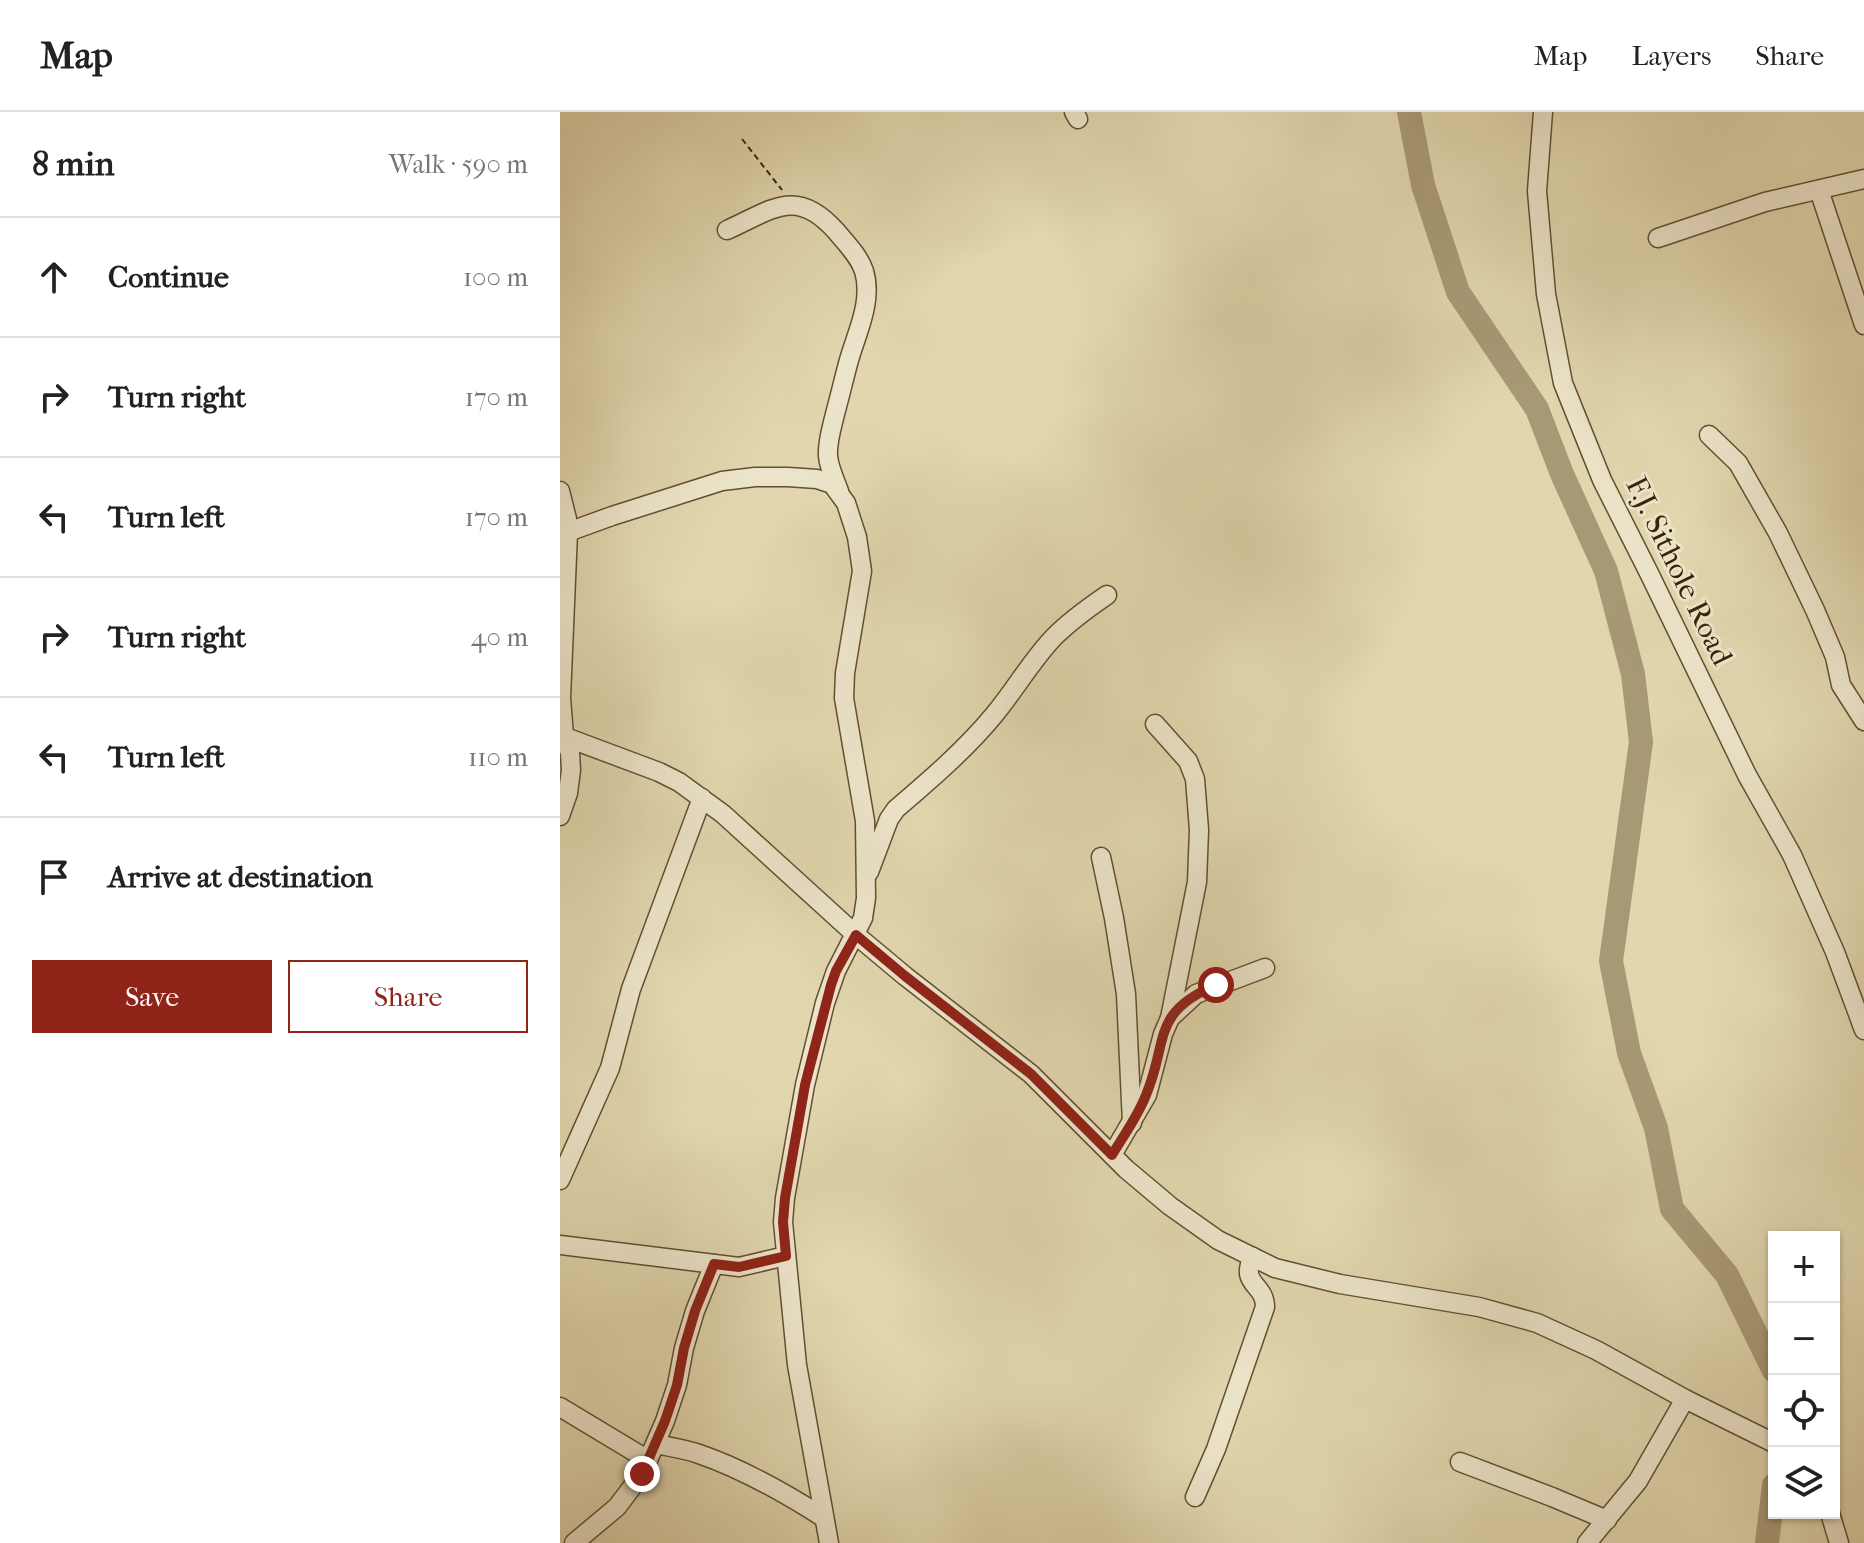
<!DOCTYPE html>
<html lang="en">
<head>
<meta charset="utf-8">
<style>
  body { margin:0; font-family:"IM FELL French Canon",serif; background:#f2f2f2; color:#222 }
  .controls { position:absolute; right:24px; bottom:24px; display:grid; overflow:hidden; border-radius:0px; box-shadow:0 2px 6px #0004 }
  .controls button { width:72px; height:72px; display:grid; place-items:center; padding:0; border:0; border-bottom:2px solid #e0e0e0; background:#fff; color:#222; font:40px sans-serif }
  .stop { position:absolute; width:24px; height:24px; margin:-18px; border:6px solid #8f2418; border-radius:50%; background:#fff }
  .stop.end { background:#8f2418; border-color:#fff; box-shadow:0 2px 8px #0008 }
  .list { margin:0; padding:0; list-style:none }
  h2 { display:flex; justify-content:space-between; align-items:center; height:104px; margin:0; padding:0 32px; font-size:34px }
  h2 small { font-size:26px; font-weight:400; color:#767676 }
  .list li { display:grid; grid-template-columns:52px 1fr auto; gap:24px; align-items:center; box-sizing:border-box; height:120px; padding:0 32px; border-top:2px solid #e0e0e0 }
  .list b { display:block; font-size:30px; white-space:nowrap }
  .list em { font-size:26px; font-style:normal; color:#767676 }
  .actions { display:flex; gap:16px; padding:24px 32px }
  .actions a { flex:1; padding:18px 0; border:2px solid #8f2418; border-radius:0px; text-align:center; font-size:28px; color:#8f2418 }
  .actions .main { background:#8f2418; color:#fff }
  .icon { flex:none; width:44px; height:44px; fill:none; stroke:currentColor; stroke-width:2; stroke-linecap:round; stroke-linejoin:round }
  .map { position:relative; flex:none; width:1304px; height:1431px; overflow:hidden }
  header { display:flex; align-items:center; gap:48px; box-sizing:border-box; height:112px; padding:0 40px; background:#fff; border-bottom:2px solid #e0e0e0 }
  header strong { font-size:38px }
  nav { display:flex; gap:44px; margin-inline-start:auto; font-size:28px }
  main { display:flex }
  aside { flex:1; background:#fff }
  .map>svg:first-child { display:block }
</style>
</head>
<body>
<header>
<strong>Map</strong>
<nav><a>Map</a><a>Layers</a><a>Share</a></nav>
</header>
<main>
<aside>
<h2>8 min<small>Walk · 590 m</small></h2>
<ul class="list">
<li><svg class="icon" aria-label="ahead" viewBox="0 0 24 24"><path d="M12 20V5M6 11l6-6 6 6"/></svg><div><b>Continue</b></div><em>100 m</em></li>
<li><svg class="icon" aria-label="right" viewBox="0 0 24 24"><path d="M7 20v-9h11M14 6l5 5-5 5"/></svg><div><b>Turn right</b></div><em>170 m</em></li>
<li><svg class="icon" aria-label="left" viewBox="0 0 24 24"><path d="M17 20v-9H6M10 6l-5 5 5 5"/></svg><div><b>Turn left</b></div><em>170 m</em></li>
<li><svg class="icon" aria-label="right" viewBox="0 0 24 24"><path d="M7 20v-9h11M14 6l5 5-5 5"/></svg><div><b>Turn right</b></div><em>40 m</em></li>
<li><svg class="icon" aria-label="left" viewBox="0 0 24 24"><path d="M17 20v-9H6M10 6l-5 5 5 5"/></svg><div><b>Turn left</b></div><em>110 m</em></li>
<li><svg class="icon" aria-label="arrive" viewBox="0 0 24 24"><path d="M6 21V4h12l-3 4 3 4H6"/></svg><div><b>Arrive at destination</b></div></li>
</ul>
<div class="actions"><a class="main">Save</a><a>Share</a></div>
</aside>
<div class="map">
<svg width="1304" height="1431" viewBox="0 0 1304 1431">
  <rect width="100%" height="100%" fill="#e1d6ae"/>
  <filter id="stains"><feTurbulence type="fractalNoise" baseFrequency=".0025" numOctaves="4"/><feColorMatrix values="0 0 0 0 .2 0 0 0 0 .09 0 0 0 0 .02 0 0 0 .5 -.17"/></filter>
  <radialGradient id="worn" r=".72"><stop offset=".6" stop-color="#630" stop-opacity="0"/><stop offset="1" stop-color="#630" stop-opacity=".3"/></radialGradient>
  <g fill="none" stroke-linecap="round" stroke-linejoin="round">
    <!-- river -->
    <g stroke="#a89975" stroke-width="24">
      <polyline points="849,0 863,73 898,180 977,297 1002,362 1046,459 1073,562 1081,630 1051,849 1069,941 1096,1016 1112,1097 1167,1163 1214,1259"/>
      <polyline points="1207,1431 1214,1373"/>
    </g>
    <defs>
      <g id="minor">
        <polyline points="514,0 518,7"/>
        <polyline points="983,0 977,79 986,182 1003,271 1042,368 1089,461 1187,663 1232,743 1275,840 1304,918"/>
        <polyline points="1259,78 1304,213"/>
        <path d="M 167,118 C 212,98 236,74 276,119 C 286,131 299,144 304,159 C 313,189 297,220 289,248 C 284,266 280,284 275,302 C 272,315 267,330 268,344 C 269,356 275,368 279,379"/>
        <polyline points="1098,126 1205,90 1304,67"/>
        <polyline points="1149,323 1178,351 1218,421 1255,498 1275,545 1281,573 1304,609"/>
        <polyline points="0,379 7,407 8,420 1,586 4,624 10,641 11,658 8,681 0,704"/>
        <polyline points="8,420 52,404 162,369 195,365 228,365 257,367 272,372 286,391 297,425 302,459 285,561 284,586 305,709 306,786 303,806 276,859 265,891 245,973 225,1086 223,1110 237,1253 269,1431"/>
        <polyline points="595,612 628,649 635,667 639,718 637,770 610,906"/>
        <polyline points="0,623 99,660 119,670 163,702 296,823 345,864 471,962 566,1057 610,1094 658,1128 715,1156 780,1172 919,1195 977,1211 1036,1238 1125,1287 1214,1331"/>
        <polyline points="541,745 554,806 566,882 572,1011"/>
        <path d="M 309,760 L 329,707 L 336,697 C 370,668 406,637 434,603 C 455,578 471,549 494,525 C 510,509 528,496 547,483"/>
        <polyline points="552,1043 587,983 603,922 610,906 636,882 705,856"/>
        <polyline points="0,1068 50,956 71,877 142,686"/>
        <polyline points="0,1133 179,1155 226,1144"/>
        <polyline points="0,1295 88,1348"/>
        <path d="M 96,1332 C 110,1335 125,1337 139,1342 C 183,1357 225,1381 264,1406"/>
        <polyline points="900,1350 992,1385 1047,1408"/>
        <path d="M 635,1385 L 656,1337 L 705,1195 C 705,1171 679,1173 693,1145"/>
        <polyline points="1270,1401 1279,1431"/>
        <polyline points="14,1431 57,1395 82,1362 105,1309 117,1273 124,1236 135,1199 154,1152"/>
        <polyline points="1027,1431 1078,1369 1125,1287"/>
      </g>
    </defs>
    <!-- minor casing -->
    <use href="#minor" stroke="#625030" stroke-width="21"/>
    <!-- path -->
    <polyline stroke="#382406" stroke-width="2" stroke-dasharray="6 4" stroke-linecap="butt" points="182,27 222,78"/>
    <!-- minor -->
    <use href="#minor" stroke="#ece4ca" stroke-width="18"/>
  </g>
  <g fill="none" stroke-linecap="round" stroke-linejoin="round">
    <!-- route -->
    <path stroke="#8f2418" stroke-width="10" d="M 82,1362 L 105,1309 L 117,1273 L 124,1236 L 135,1199 L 154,1152 L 179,1155 L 226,1144 L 223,1110 L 225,1086 L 245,973 L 271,873 L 276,859 L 296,823 L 345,864 L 471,962 L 552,1043 C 564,1023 578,1004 586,983 C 609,929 590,901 656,873"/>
  </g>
  <g text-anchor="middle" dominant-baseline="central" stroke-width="6" stroke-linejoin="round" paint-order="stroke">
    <!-- street labels -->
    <g font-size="30" fill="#382406" stroke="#ece4ca">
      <text transform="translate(1119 459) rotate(64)">F.J. Sithole Road</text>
    </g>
  </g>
  <rect width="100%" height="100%" filter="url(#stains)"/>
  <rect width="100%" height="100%" fill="url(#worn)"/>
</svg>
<div class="controls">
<button>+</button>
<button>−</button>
<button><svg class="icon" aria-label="locate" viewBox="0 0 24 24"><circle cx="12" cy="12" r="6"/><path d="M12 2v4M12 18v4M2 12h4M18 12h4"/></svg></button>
<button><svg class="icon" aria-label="layers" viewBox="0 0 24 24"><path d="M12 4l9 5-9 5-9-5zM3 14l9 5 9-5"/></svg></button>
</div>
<div class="stop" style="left:656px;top:873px"></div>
<div class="stop end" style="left:82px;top:1362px"></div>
</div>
</main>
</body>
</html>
